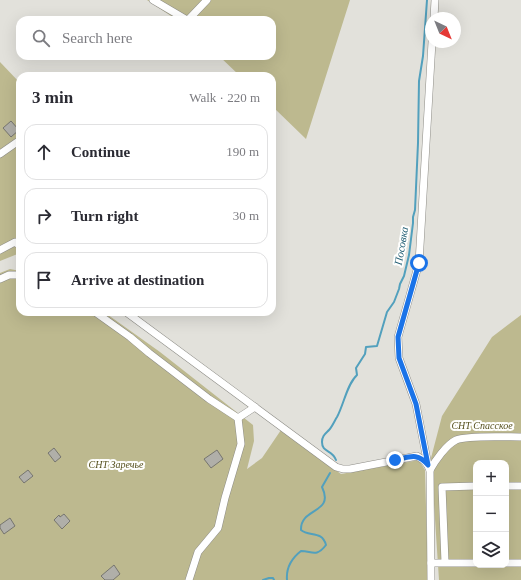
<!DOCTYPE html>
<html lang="en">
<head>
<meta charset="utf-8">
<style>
  body { margin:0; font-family:Georgia,serif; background:#f7f7f7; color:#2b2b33 }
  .controls { position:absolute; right:12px; bottom:12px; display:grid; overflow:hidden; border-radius:8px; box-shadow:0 4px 16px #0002 }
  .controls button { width:36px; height:36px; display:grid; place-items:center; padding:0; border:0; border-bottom:1px solid #e1e1e2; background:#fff; color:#2b2b33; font:20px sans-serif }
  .compass { position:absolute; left:425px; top:12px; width:36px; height:36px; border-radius:50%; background:#fff; box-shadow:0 4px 16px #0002; rotate:137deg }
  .stop { position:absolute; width:12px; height:12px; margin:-9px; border:3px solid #1a73e8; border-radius:50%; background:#fff }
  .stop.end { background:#1a73e8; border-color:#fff; box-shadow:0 1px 4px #0008 }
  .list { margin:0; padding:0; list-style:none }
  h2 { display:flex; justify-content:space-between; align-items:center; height:52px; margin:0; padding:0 16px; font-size:17px }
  h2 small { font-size:13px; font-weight:400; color:#7c7c81 }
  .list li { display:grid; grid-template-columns:26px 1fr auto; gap:12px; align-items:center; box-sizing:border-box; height:56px; margin:0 8px 8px; padding:0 8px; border:1px solid #e1e1e2; border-radius:12px }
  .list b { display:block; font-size:15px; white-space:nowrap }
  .list em { font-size:13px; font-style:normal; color:#7c7c81 }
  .icon { flex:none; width:22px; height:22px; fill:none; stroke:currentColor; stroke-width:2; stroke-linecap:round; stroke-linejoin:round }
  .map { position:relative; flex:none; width:521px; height:580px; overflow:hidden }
  .search { position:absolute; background:#fff; box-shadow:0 4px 16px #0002; left:16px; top:16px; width:260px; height:44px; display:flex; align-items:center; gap:10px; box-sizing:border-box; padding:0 14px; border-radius:12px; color:#7c7c81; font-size:15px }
  .panel { position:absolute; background:#fff; box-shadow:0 4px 16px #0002; left:16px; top:72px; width:260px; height:244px; border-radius:12px }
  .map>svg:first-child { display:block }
</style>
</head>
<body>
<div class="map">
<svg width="521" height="580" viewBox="0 0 521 580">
  <rect width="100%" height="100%" fill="#e2e1db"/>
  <!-- green -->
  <g fill="#bdb98f" fill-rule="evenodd">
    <polygon points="147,0 350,0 306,139 272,106 272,76 240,76 219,56 272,56 272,20 177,20"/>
    <polygon points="0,62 20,83 20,253 0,261"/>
    <polygon points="10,269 20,271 20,312 104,312 160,352 253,425 254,441 247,469 262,458 281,430 341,474 419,460 425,470 428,580 0,580 0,273"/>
    <path d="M 521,315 L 521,580 L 439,580 L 431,458 L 442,416 L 492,337 ZM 476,463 L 506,463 L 506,565 L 476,565 Z"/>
  </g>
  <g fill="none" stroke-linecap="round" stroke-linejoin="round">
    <!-- stream -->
    <g stroke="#52a0bd" stroke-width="2">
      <path d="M 336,460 C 332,449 322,453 322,442 C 322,436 325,434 329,430 C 332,427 335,420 337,417 C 344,404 347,384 357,375 L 356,368 L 365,354 L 366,347 L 377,346 L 387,312 L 394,302 L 399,289 L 400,284 L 404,276 L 409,255 L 413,223 L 413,217 L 415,210 L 418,143 L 419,81 L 423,56 L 427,0"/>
      <polyline points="263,580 269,578 273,578 274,580"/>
      <path d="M 287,580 C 286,568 292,558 301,551 C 312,551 316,558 326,545 C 322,530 309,537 301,530 C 300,507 335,514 322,487 L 330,473"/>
    </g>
  </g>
  <!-- building -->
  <g fill="#b0afa9" stroke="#76756f">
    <polygon points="11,121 19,130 11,137 3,128"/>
    <polygon points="54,448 61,457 55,462 48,453"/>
    <polygon points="217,450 223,459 211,468 204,459"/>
    <polygon points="28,470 33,476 24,483 19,477"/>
    <polygon points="64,514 70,521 62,529 54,520 59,515 60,517"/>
    <polygon points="10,518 15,526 4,534 0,528 0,525"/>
    <polygon points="114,565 120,574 113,580 105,580 101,576"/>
  </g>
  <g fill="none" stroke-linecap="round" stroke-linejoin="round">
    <defs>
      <g id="minor">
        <polyline points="153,0 187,20"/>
        <polyline points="434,18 435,0"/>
        <polyline points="188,20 207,0"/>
        <polyline points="0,154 20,140"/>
        <polyline points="0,250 15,242 20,246"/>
        <polyline points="0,279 9,275 20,275"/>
        <polyline points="95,312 130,337 149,353 209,399 238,418 255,407"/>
        <path d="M 126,312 L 336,467 L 343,469 L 350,469 L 417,456 C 424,460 427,463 430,470 L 431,580"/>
        <polyline points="428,465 416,404 399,358 398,337 419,263 432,42"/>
        <path d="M 430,470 C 435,461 446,445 456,440 C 467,435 507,437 521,437"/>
        <polyline points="506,486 521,486"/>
        <polyline points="445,562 442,487 476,486"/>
        <polyline points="431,563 476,563"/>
        <polyline points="506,563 521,563"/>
        <polyline points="189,580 198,552 218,528 225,498 241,444 238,418"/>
      </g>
    </defs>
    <!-- minor casing -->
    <use href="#minor" stroke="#8e8d87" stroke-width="8"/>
    <!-- minor -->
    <use href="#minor" stroke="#fff" stroke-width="7"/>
  </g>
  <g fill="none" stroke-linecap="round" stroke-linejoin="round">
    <!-- route -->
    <path stroke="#1a73e8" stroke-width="5" d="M 395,460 C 410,457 417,452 428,465 L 416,404 L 399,358 L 398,337 L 419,263"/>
  </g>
  <g text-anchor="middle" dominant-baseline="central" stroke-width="4" stroke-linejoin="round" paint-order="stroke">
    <!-- park labels -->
    <g font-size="10" font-style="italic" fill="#56501d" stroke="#fffffe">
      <text x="482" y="425">СНТ Спасское</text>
      <text x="116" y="464">СНТ Заречье</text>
    </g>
    <!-- water labels -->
    <g font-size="11" font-style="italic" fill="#235f75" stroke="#fffffe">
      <text transform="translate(401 246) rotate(-80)">Посовка</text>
    </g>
  </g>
</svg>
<div class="controls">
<button>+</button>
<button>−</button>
<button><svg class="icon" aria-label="layers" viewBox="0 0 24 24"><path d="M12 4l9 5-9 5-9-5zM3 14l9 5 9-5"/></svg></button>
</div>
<svg class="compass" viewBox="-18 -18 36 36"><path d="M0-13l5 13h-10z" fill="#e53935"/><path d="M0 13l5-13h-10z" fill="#7c7c81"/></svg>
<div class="stop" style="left:419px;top:263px"></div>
<div class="stop end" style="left:395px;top:460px"></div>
<div class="search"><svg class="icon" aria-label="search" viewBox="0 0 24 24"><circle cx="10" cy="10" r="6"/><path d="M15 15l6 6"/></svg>Search here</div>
<section class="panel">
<h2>3 min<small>Walk · 220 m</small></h2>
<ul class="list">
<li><svg class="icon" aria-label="ahead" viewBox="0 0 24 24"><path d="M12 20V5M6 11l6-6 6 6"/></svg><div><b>Continue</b></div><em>190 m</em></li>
<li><svg class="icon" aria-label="right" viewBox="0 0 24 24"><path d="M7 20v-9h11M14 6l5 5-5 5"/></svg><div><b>Turn right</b></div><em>30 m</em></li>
<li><svg class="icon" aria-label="arrive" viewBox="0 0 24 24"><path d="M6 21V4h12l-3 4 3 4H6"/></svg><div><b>Arrive at destination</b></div></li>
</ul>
</section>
</div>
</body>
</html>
